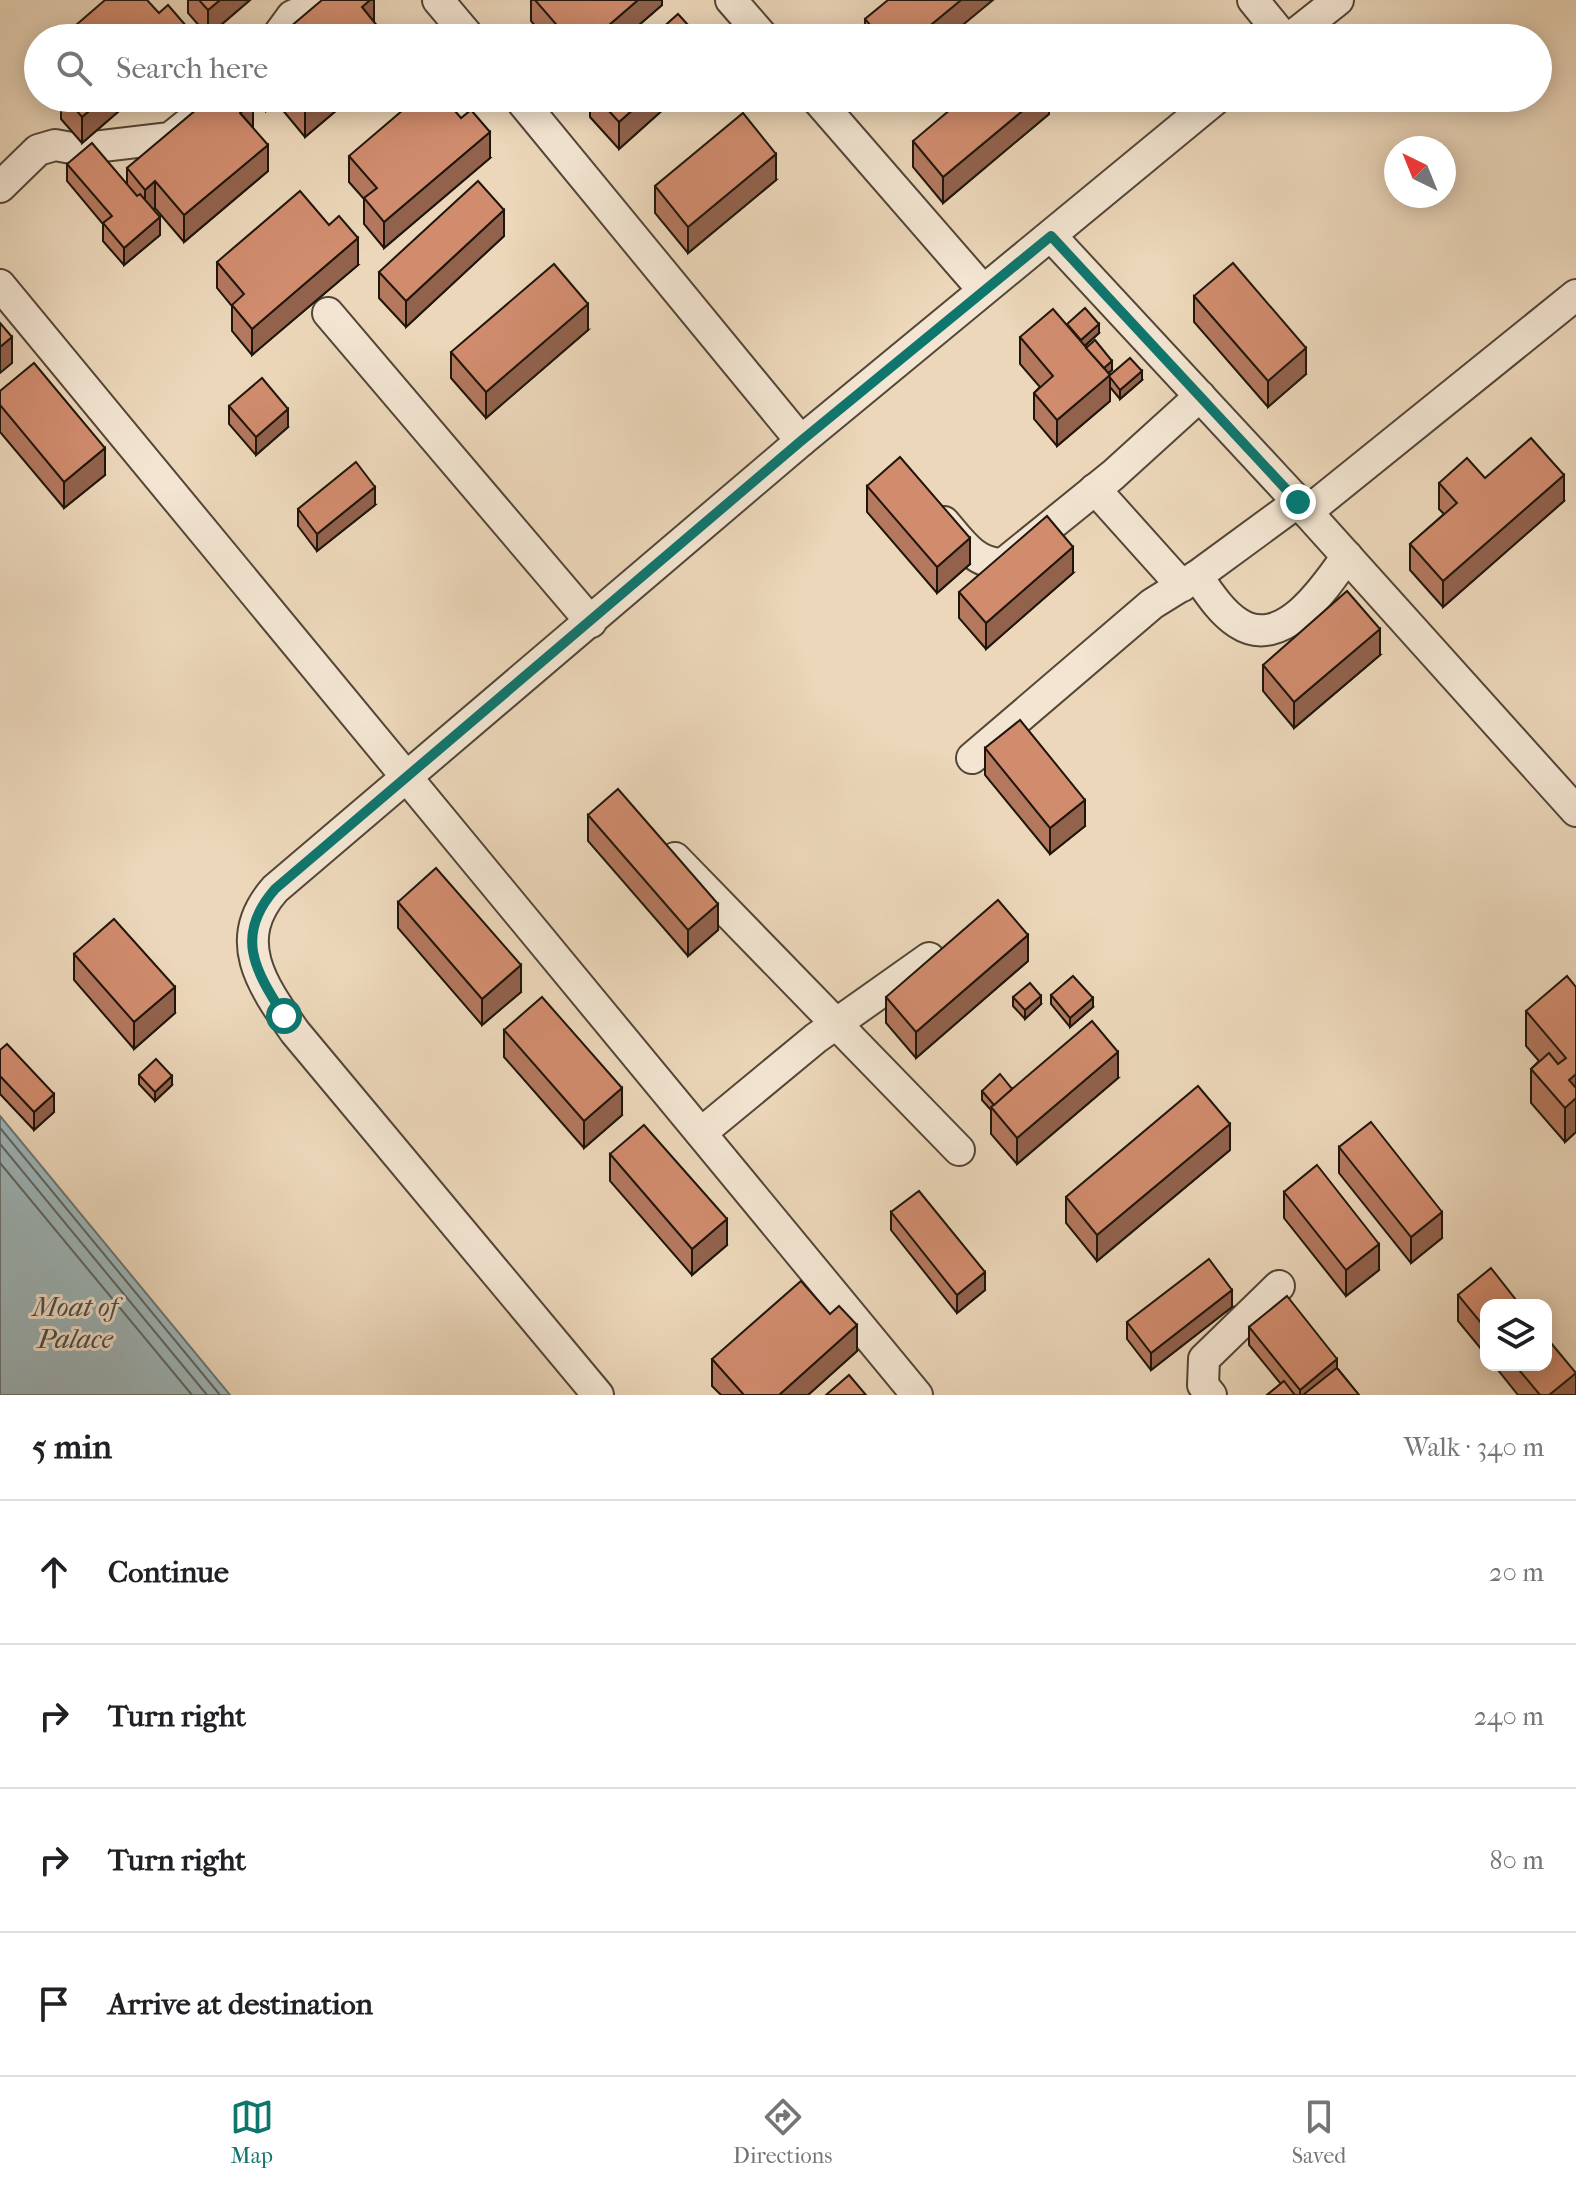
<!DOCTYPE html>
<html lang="en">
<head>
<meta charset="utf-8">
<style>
  body { margin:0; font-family:"IM FELL French Canon",serif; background:#f2f2f2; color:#202124 }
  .controls { position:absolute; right:24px; bottom:24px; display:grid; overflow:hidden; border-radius:16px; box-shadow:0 4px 20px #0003 }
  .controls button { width:72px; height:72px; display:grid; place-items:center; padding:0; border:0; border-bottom:2px solid #e0e0e0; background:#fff; color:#202124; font:40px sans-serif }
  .compass { position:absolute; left:1384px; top:136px; width:72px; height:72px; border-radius:50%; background:#fff; box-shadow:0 4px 20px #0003; rotate:317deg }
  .stop { position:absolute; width:24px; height:24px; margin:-18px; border:6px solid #0f766e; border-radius:50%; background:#fff }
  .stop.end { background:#0f766e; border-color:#fff; box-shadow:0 2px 8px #0008 }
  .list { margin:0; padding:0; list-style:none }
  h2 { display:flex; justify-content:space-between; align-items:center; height:104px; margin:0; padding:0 32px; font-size:34px }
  h2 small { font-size:26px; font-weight:400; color:#757577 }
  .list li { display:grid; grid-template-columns:52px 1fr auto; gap:24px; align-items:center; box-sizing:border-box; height:144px; padding:0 32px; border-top:2px solid #e0e0e0 }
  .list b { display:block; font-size:30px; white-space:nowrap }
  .list em { font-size:26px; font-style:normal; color:#757577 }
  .icon { flex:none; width:44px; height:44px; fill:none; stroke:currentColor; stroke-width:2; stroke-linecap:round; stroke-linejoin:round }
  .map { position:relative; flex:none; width:1576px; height:1395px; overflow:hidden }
  .search { position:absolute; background:#fff; box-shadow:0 4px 20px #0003; left:24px; right:24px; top:24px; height:88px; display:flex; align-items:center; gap:20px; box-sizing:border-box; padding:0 28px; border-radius:44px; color:#757577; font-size:30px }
  .sheet { height:680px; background:#fff }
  nav { display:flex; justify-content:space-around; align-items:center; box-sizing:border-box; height:112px; border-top:2px solid #e0e0e0; background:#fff; font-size:22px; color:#757577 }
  nav a { display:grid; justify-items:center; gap:4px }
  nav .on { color:#0f766e }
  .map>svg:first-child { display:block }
</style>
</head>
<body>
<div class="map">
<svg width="1576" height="1395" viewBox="0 0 1576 1395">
  <rect width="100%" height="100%" fill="#ecd7ba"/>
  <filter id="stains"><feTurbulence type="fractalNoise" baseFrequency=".0025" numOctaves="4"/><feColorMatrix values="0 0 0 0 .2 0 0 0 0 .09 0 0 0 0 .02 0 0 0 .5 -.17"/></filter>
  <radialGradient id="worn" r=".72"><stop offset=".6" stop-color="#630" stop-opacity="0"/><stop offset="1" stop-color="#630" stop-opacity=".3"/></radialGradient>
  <!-- water -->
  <polygon fill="#9db7bb" stroke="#6b7775" stroke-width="2" points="0,1116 230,1395 0,1395"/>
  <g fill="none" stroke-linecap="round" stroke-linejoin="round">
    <!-- shore -->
    <g stroke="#5e6663" stroke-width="2">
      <polyline points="0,1128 220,1395"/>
      <polyline points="0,1144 207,1395"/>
      <polyline points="0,1163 192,1395"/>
    </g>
    <defs>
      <g id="minor">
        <polyline points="438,0 470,38"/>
        <polyline points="731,0 764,38"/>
        <polyline points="1253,0 1284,38"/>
        <polyline points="276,38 292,16 328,0"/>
        <polyline points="1290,38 1338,0"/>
        <polyline points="519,98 801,441"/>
        <polyline points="816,98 983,290"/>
        <polyline points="0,187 38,150 55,145 77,149 170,138 220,98"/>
        <polyline points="1051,236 1298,502 1576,811"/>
        <polyline points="0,285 917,1395"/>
        <polyline points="328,313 591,622"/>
        <polyline points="1095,489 1182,586"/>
        <polyline points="1307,512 1576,295"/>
        <path d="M 944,522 C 961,542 975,564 1003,564 L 1113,475 L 1200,396"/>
        <path d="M 1197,576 C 1209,593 1221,612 1238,623 C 1282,652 1325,588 1347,556"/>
        <polyline points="972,758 1152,604 1197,576 1298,502"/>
        <polyline points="675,858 959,1150"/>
        <polyline points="701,1133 816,1038 929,958"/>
        <path d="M 598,1395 L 295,1032 C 262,985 230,940 275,889 L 801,441 L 1217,98"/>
        <polyline points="1211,1395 1203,1385 1204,1359 1279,1286"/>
      </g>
    </defs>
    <!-- minor casing -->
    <use href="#minor" stroke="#524637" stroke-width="34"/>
    <!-- minor -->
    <use href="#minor" stroke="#f3e5d2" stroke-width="30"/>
  </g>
  <!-- wall -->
  <g fill="#b4785f" stroke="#1f160b" stroke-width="2">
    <polygon points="188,0 250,0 208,36 188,13"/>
    <polygon points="531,0 662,0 662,5 624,38 545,38 531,21"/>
    <polygon points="865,19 947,38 865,38"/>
    <polygon points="61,98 134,98 82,143 61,119"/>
    <polygon points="256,98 351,98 305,137 276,102 266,111"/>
    <polygon points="590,98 676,98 619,149 590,117"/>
    <polygon points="1049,98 1049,114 943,203 913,167 913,141"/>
    <polygon points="253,128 268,171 184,242 155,208 153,209 160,235 124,265 103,241 103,224 67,181 67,164 127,185 127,168"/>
    <polygon points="349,156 490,158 384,248 364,224 364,199 349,182"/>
    <polygon points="776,180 688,253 655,213 655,186"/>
    <polygon points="504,236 406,327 379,298 379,272"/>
    <polygon points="217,262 358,265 252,355 232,331 232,306 217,288"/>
    <polygon points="1194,296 1306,374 1268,407 1194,322"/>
    <polygon points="1067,325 1099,333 1085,346 1112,370 1108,373 1110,375 1142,380 1120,399 1110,387 1110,401 1057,446 1034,419 1034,393 1040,387 1020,364 1020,337"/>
    <polygon points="588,330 486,418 451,378 451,352"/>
    <polygon points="0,391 105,475 64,508 0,432"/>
    <polygon points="229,406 288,427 256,455 229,424"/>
    <polygon points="1485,478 1564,501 1443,607 1410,570 1410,544 1444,514 1439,509 1439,483"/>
    <polygon points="867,486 970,564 937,593 867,512"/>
    <polygon points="375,505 317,551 298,526 298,509"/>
    <polygon points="1073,573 986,649 959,618 959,592"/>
    <polygon points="1380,655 1294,728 1263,691 1263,665"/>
    <polygon points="985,748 1085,826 1050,854 985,775"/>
    <polygon points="588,815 718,930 688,956 588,841"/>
    <polygon points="398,902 521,992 482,1025 398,928"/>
    <polygon points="74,954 175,1013 134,1049 74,980"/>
    <polygon points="1028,961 916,1058 886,1023 886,997"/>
    <polygon points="1576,987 1576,1132 1565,1142 1531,1103 1531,1069 1539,1061 1526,1046 1526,1011"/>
    <polygon points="1051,995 1093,1007 1070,1027 1051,1004"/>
    <polygon points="1013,997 1041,1004 1025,1019 1013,1006"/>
    <polygon points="504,1030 622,1115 584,1148 504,1057"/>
    <polygon points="0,1050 54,1112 34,1130 0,1094"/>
    <polygon points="139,1075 172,1085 155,1101 139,1084"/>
    <polygon points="1118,1078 1017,1164 991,1134 991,1110 982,1100 982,1091"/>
    <polygon points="1339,1147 1442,1238 1411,1263 1339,1173"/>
    <polygon points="1230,1150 1097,1261 1066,1223 1066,1197"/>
    <polygon points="610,1154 727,1245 692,1275 610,1181"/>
    <polygon points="1284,1192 1379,1270 1346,1296 1284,1218"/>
    <polygon points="891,1212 985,1290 957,1313 891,1230"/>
    <polygon points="1458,1295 1486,1305 1486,1355 1458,1321"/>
    <polygon points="1232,1307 1151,1370 1127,1339 1127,1322"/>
    <polygon points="1249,1327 1337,1368 1359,1395 1267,1395 1281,1384 1249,1345"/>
    <polygon points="857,1351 808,1395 721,1395 712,1386 712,1359"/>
    <polygon points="1494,1365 1546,1365 1576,1395 1518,1395"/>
  </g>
  <!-- shaded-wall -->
  <g fill="#92624d" stroke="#1f160b" stroke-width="2">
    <polygon points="220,0 250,0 208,36 208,10"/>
    <polygon points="370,0 374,0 374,23 362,7"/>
    <polygon points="638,0 662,0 662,5 624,38 594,38"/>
    <polygon points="961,0 993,0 947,38 915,38"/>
    <polygon points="187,27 187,38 174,38"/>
    <polygon points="104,98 134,98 82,143 82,117"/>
    <polygon points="266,98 276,98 276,102 266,111"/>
    <polygon points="320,98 351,98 305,137 305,110"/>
    <polygon points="646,98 676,98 619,149 619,122"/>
    <polygon points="1038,98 1049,98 1049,114 943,203 943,177"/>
    <polygon points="253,102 253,128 240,113"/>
    <polygon points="490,132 490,158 384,248 384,222"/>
    <polygon points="268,145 268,171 184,242 184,215"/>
    <polygon points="776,154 776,180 688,253 688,227"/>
    <polygon points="155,181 155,208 145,216 145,190"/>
    <polygon points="504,210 504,236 406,327 406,301"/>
    <polygon points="160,217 160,235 124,265 124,248"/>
    <polygon points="358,238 358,265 252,355 252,329"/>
    <polygon points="588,304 588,330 486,418 486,392"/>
    <polygon points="1099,324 1099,333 1081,349 1081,340"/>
    <polygon points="12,337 12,363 0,373 0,347"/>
    <polygon points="1306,348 1306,374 1268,407 1268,381"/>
    <polygon points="1112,361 1112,370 1101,379 1101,370"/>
    <polygon points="1142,371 1142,380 1120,399 1120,390"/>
    <polygon points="1110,375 1110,401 1057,446 1057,420"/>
    <polygon points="288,409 288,427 256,455 256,437"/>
    <polygon points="105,448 105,475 64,508 64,482"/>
    <polygon points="1564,475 1564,501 1443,607 1443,581"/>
    <polygon points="375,487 375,505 317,551 317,534"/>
    <polygon points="970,538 970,564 937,593 937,567"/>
    <polygon points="1073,547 1073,573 986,649 986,623"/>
    <polygon points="1380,629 1380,655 1294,728 1294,702"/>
    <polygon points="1085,800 1085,826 1050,854 1050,828"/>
    <polygon points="718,904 718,930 688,956 688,930"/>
    <polygon points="1028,935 1028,961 916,1058 916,1032"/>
    <polygon points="521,965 521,992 482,1025 482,999"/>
    <polygon points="175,987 175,1013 134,1049 134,1022"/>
    <polygon points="1041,996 1041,1004 1025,1019 1025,1010"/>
    <polygon points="1093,998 1093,1007 1070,1027 1070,1018"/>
    <polygon points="1118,1052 1118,1078 1017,1164 1017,1138"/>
    <polygon points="1576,1074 1576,1132 1565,1142 1565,1108 1569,1080"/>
    <polygon points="172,1076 172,1085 155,1101 155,1092"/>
    <polygon points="622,1088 622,1115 584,1148 584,1121"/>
    <polygon points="54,1094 54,1112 34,1130 34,1112"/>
    <polygon points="1230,1124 1230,1150 1097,1261 1097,1235"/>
    <polygon points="1442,1212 1442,1238 1411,1263 1411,1237"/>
    <polygon points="727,1219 727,1245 692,1275 692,1249"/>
    <polygon points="1379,1244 1379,1270 1346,1296 1346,1270"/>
    <polygon points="985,1272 985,1290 957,1313 957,1295"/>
    <polygon points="1232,1290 1232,1307 1151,1370 1151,1353"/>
    <polygon points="857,1325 857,1351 808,1395 779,1395"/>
    <polygon points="1337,1359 1337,1377 1315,1395 1300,1395 1300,1390"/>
    <polygon points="1576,1373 1576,1395 1549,1395"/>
  </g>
  <!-- building -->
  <g fill="#d18c6e" stroke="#1f160b" stroke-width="2">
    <polygon points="105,0 147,0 159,13 168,5 187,27 174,38 61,38"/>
    <polygon points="199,0 220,0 208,10"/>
    <polygon points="322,0 370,0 362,7 387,38 277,38"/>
    <polygon points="535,0 638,0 594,38 568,38"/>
    <polygon points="888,0 961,0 915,38 881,38 865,19"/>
    <polygon points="678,14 700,38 651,38"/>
    <polygon points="66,98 104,98 82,117"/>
    <polygon points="210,98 249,98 253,102 240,113 268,145 184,215 155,181 145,190 127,168"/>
    <polygon points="295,98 320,98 305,110"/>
    <polygon points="417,98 444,98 461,118 471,110 490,132 384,222 364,198 377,188 349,156"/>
    <polygon points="597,98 646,98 619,122"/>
    <polygon points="964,98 1038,98 943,177 913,141"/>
    <polygon points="743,113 776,154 688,227 655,186"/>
    <polygon points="92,143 137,196 140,194 160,217 124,248 103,223 112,216 67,164"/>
    <polygon points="478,181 504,210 406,301 379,272"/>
    <polygon points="300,191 329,225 339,216 358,238 252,329 232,305 244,294 217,262"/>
    <polygon points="1233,263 1306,348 1268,381 1194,296"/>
    <polygon points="554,264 588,304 486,392 451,352"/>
    <polygon points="1085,308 1099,324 1081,340 1067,324"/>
    <polygon points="1053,309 1110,375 1057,420 1034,393 1053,376 1020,337"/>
    <polygon points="0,323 12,337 0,347"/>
    <polygon points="1095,340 1112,361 1104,368 1086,348"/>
    <polygon points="1130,358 1142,371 1120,390 1109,376"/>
    <polygon points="34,363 105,448 64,482 0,405 0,391"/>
    <polygon points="262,378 288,409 256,437 229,406"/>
    <polygon points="1531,438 1564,475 1443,581 1410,544 1457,503 1439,483 1467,458 1485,478"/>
    <polygon points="900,457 970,538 937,567 867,486"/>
    <polygon points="356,462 375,487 317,534 298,509"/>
    <polygon points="1047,516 1073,547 986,623 959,592"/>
    <polygon points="1347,591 1380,629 1294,702 1263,665"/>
    <polygon points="1020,720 1085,800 1050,828 985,748"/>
    <polygon points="618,789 718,904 688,930 588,815"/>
    <polygon points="436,868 521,965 482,999 398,902"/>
    <polygon points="998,900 1028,935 916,1032 886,997"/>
    <polygon points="114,919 175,987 134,1022 74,954"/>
    <polygon points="1073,976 1093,998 1070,1018 1051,995"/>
    <polygon points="1567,976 1576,987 1576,1074 1569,1080 1576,1088 1576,1098 1565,1108 1531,1069 1549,1053 1558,1064 1566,1058 1526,1011"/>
    <polygon points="1030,983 1041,996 1025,1010 1013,997"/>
    <polygon points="542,997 622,1088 584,1121 504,1030"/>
    <polygon points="1092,1021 1118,1052 1017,1138 991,1107"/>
    <polygon points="7,1044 54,1094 34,1112 0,1076 0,1050"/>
    <polygon points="156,1059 172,1076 155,1092 139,1075"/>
    <polygon points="1000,1074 1012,1089 994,1105 982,1091"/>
    <polygon points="1198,1086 1230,1124 1097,1235 1066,1197"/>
    <polygon points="1371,1122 1442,1212 1411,1237 1339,1147"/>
    <polygon points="644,1125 727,1219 692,1249 610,1154"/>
    <polygon points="1317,1165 1379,1244 1346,1270 1284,1192"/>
    <polygon points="919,1191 985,1272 957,1295 891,1212"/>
    <polygon points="1209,1259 1232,1290 1151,1353 1127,1322"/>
    <polygon points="1491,1268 1520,1305 1486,1305 1486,1329 1458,1295"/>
    <polygon points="801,1281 830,1314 839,1306 857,1325 779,1395 744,1395 712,1359"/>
    <polygon points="1287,1296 1337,1359 1300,1390 1249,1327"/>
    <polygon points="1546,1337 1576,1373 1549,1395 1540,1395 1515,1365 1546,1365"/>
    <polygon points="1337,1368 1359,1395 1303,1395"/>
    <polygon points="849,1375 866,1395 826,1395"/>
    <polygon points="1284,1381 1294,1394 1293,1395 1267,1395"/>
  </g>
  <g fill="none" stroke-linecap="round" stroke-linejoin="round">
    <!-- route -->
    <path stroke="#0f766e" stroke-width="10" d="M 284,1016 C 255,970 234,936 275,889 L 801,441 L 1051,236 L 1298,502"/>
  </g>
  <g text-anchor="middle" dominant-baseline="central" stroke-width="6" stroke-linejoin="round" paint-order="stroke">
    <!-- water labels -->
    <g font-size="28" font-style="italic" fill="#4b4e49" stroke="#f3e5d2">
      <text x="75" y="1306">Moat of<tspan x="75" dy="32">Palace</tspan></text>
    </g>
  </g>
  <rect width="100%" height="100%" filter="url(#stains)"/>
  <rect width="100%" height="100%" fill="url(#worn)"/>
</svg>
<div class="controls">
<button><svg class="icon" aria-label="layers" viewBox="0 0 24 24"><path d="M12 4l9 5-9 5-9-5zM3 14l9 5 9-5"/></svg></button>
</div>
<svg class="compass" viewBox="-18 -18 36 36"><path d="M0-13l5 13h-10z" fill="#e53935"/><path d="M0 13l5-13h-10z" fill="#757577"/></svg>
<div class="stop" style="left:284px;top:1016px"></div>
<div class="stop end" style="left:1298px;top:502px"></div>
<div class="search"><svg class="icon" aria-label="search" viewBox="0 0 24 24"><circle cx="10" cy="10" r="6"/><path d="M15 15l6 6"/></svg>Search here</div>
</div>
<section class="sheet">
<h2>5 min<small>Walk · 340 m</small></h2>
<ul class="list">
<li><svg class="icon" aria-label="ahead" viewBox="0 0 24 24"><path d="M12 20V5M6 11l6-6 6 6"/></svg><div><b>Continue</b></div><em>20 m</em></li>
<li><svg class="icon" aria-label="right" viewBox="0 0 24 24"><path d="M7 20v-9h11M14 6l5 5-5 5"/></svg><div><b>Turn right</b></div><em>240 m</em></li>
<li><svg class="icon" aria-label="right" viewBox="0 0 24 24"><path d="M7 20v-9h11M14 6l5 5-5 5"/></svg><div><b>Turn right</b></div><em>80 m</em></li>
<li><svg class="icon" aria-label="arrive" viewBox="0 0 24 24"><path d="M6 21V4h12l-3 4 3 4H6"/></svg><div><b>Arrive at destination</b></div></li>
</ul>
</section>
<nav>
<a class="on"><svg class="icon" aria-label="map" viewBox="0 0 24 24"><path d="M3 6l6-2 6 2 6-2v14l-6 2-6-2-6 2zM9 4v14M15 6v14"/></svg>Map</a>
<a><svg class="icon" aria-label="directions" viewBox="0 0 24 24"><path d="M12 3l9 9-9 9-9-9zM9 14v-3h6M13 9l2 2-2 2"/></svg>Directions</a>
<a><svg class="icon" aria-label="saved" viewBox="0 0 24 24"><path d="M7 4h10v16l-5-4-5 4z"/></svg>Saved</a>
</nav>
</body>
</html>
